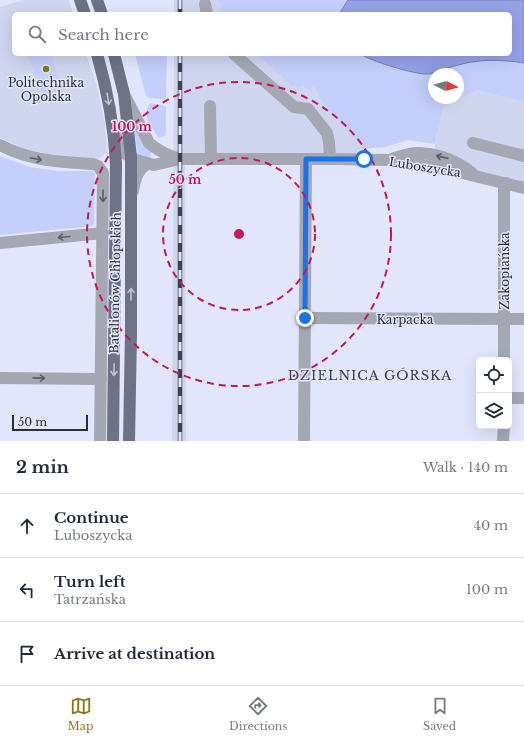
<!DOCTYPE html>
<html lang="en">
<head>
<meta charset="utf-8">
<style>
  body { margin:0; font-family:"Libre Baskerville",serif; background:#f6f6f7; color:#1f2937 }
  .controls { position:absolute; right:12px; bottom:12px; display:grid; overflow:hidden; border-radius:6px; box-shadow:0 4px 16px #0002 }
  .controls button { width:36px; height:36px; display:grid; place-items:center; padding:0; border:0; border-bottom:1px solid #e0e1e3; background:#fff; color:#1f2937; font:20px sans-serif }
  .compass { position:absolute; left:428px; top:68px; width:36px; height:36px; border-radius:50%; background:#fff; box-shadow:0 4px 16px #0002; rotate:96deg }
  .scale { position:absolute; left:12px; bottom:10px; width:76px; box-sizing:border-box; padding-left:4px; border:2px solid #2c2e38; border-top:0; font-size:11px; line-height:14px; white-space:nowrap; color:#2c2e38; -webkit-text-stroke:3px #e1e6fc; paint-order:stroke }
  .stop { position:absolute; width:12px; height:12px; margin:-9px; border:3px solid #1a73e8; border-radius:50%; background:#fff }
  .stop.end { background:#1a73e8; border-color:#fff; box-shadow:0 1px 4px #0008 }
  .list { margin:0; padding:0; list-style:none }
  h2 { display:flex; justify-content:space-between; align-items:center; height:52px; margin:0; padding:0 16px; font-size:17px }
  h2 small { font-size:13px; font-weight:400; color:#747a83 }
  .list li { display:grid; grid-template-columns:26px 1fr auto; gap:12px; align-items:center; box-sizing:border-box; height:64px; padding:0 16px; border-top:1px solid #e0e1e3 }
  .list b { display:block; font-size:15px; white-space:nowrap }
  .list p { margin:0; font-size:13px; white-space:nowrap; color:#747a83 }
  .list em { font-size:13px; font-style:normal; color:#747a83 }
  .icon { flex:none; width:22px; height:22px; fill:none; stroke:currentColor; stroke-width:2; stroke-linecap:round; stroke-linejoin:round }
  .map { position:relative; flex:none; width:524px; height:441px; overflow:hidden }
  .search { position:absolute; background:#fff; box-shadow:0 4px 16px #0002; left:12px; right:12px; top:12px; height:44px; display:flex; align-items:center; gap:10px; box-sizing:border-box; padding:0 14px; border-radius:6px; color:#747a83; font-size:15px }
  .sheet { height:244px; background:#fff }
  nav { display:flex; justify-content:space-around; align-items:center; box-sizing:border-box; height:56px; border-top:1px solid #e0e1e3; background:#fff; font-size:11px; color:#747a83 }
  nav a { display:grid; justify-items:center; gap:2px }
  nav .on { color:#85771b }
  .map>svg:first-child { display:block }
</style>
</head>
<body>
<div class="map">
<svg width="524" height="441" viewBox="0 0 524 441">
  <rect width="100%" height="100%" fill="#e1e6fc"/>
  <!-- built -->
  <g fill="#cfd5ee">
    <polygon points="23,0 69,0 73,14 14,14 14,54 86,54 96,83 105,124 107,152 99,159 88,159 47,154 23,148 0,138 0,7"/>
    <polygon points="174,0 216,0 223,6 218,13 219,14 174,14"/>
    <polygon points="174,54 257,54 295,85 302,85 309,91 312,87 319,94 318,96 363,149 364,159 185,159 186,441 172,441"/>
    <polygon points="477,90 524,102 524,188 433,155 443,108"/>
  </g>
  <!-- green -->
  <g fill="#c4cefa" fill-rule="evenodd">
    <polygon points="216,0 348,0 339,14 219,14 218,13 223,6"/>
    <polygon points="27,54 50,54 64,90 44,98"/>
    <polygon points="135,54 167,54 166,99 150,98 146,96"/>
    <path d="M 257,54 L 360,54 L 384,64 L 413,73 L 437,72 L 452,66 L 469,62 L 496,59 L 524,63 L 524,102 L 477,90 L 443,108 L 435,144 L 408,140 L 385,147 L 363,149 L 318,96 L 319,94 L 313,87 L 309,91 L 302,85 L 299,88 L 295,85 L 293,87 ZM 434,74 L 458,74 L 458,98 L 434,98 Z"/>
    <path d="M 150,103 L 166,106 L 166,135 L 159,138 C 152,127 141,117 150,103 Z"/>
    <polygon points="133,122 151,151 150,160 138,156"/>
    <polygon points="0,156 30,167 58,171 93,171 95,174 94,222 93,226 0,235"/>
  </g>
  <!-- water -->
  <path fill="#94a1e8" stroke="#757eb3" d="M 348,0 L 524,0 L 524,63 C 498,59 479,59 454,66 C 445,68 437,73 428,74 C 415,75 371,61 360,54 L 510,54 L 510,14 L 339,14 Z"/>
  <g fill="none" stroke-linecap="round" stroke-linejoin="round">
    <!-- minor -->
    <g stroke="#a5a7b3" stroke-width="12">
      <polyline points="205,4 207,14"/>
      <polyline points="234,54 294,107 308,109 327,133 329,142 330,159"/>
      <path d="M 124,94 L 149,143 C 158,151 167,155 179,159"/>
      <polyline points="210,106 211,159"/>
      <polyline points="115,134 120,148 124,153 136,160 154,165 180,159 330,159 389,160 442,168 524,188"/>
      <polyline points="473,143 524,156"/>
      <path d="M 0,145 C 31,161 59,162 93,164 L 98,166 L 103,173 L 100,441"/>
      <path d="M 392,159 C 401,156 410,152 420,153 C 439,154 457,161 472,173"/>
      <path d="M 133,191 C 135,179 137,170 147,164"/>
      <polyline points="0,243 103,233"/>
      <polyline points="305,318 524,319"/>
      <polyline points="504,360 504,189 506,183"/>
      <polyline points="0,378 101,379"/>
      <polyline points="509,398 524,398"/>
      <polyline points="304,441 306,159"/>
      <polyline points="503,441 504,426"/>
    </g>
    <!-- major -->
    <g stroke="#6d7286" stroke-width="12">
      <polyline points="80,0 85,14"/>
      <polyline points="97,0 102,14"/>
      <path d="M 97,54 C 107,89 114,126 116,163 L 113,441"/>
      <polyline points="114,54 124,94 131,157 131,333 129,441"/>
    </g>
    <defs>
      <g id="rail">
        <polyline points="180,0 180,14"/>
        <polyline points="180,54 180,441"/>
      </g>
    </defs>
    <!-- rail casing -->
    <use href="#rail" stroke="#3f414d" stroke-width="4.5"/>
    <!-- rail -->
    <use href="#rail" stroke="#e1e6fc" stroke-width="3" stroke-dasharray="9" stroke-linecap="butt"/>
  </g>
  <!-- one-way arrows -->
  <defs><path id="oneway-shaft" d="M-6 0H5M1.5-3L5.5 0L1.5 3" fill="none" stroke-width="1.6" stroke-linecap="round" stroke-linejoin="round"/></defs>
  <g stroke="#bec3d9">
    <use href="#oneway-shaft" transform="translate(108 99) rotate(81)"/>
    <use href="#oneway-shaft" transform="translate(131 294) rotate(-90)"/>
    <use href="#oneway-shaft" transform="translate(114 370) rotate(91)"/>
  </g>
  <g stroke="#5c5e69">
    <use href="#oneway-shaft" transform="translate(442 157) rotate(-167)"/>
    <use href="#oneway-shaft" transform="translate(36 159) rotate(12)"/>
    <use href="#oneway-shaft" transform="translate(103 196) rotate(90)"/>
    <use href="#oneway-shaft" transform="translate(64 237) rotate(175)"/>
    <use href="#oneway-shaft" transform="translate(39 378) rotate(1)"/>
  </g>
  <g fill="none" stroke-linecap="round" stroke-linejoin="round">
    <!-- route -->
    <polyline stroke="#1a73e8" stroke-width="5" points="305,318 306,159 364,159"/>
  </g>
  <!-- distance rings -->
  <g fill="none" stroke="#c2185b" stroke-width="2" stroke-dasharray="7 5">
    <circle cx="239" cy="234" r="76"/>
    <circle cx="239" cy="234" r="152"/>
  </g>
  <!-- markers -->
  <circle fill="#85771b" stroke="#e1e6fc" stroke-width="1.5" cx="46" cy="69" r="4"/>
  <g text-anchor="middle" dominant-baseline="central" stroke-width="3" stroke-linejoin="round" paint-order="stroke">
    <!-- poi labels -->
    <g font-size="12" fill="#2c2e38" stroke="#e1e6fc">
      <text x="46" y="82">Politechnika<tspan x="46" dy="14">Opolska</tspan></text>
    </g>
    <!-- street labels -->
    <g font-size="12" fill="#2c2e38" stroke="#e1e6fc">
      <text transform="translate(425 167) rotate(9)">Luboszycka</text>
      <text transform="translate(504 271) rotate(-90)">Zakopiańska</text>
      <text transform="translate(115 283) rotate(-89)">Batalionów Chłopskich</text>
      <text x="405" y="319">Karpacka</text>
    </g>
    <!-- neighbourhood labels -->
    <g font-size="13" letter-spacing="1" fill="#3c4055" stroke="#e1e6fc">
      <text x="370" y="375">DZIELNICA GÓRSKA</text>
    </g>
  </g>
  <circle cx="239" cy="234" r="6" fill="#c2185b" stroke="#e1e6fc" stroke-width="2"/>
  <g font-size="12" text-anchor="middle" font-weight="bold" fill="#c2185b" stroke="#e1e6fc" stroke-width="3" stroke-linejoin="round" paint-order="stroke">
    <text x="132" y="131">100 m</text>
    <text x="185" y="184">50 m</text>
  </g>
</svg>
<div class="controls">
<button><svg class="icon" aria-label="locate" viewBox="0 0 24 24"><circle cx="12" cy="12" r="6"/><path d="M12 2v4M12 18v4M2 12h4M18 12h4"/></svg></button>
<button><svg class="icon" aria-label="layers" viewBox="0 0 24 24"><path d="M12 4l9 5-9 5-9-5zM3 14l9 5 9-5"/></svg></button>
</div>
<svg class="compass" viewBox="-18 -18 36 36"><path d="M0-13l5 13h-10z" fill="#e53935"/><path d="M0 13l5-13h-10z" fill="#747a83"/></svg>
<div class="scale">50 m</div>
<div class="stop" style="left:364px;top:159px"></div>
<div class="stop end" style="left:305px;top:318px"></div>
<div class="search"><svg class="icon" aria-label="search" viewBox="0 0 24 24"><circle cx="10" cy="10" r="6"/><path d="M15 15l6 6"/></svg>Search here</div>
</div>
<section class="sheet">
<h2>2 min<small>Walk · 140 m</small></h2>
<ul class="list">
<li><svg class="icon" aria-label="ahead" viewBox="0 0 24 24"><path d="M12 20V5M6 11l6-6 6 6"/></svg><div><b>Continue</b><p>Luboszycka</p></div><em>40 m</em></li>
<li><svg class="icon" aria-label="left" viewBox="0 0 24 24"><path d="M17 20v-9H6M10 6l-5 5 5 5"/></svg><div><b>Turn left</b><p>Tatrzańska</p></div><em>100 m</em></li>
<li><svg class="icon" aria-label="arrive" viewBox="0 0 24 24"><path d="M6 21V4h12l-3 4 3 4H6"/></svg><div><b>Arrive at destination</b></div></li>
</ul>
</section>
<nav>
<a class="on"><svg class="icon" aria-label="map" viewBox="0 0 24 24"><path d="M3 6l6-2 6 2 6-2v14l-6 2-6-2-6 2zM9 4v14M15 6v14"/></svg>Map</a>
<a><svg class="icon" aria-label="directions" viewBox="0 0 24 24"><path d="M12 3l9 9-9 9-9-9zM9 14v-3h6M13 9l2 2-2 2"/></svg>Directions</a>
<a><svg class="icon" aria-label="saved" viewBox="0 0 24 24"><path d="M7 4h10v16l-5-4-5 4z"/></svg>Saved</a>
</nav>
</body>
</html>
